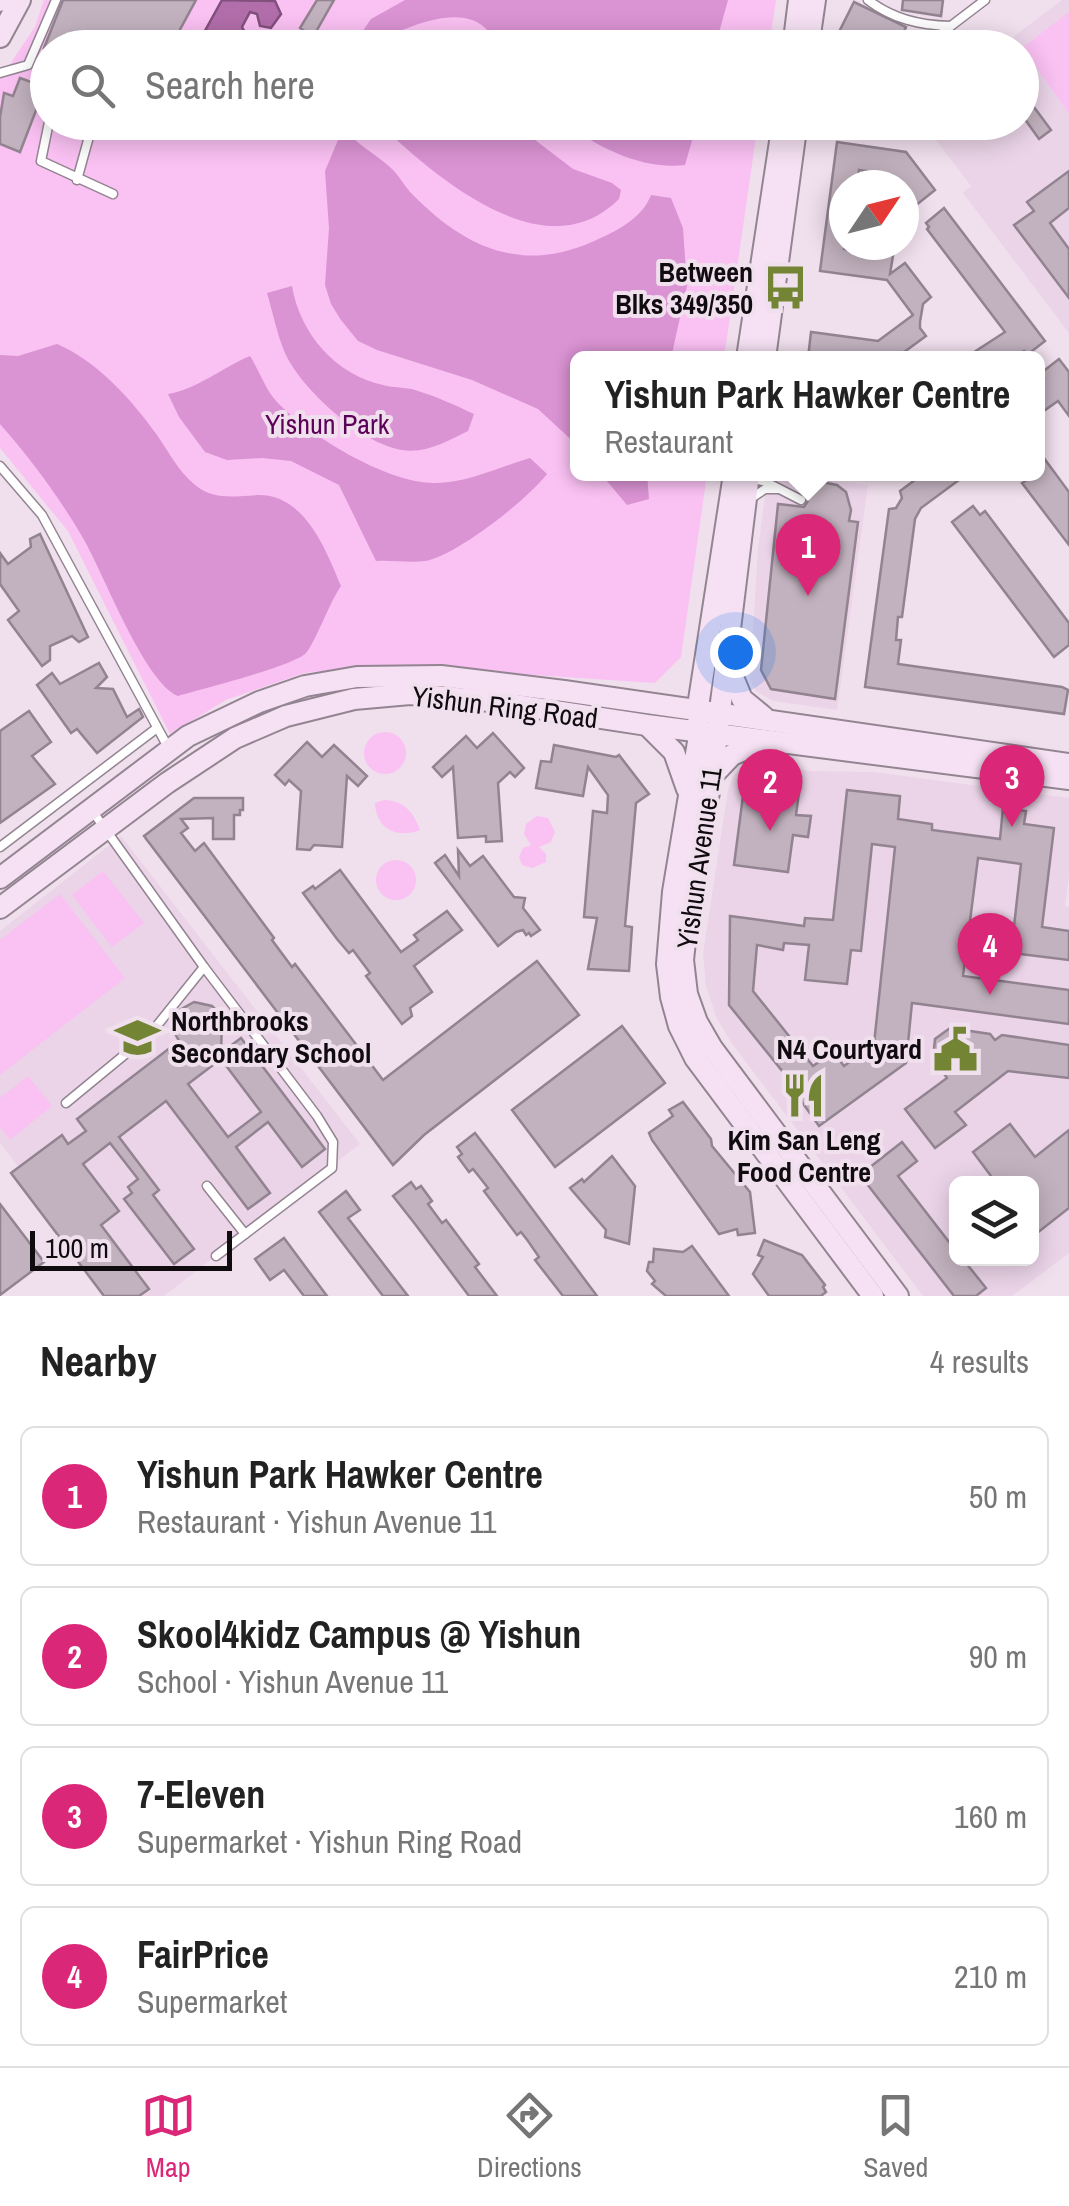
<!DOCTYPE html>
<html lang="en">
<head>
<meta charset="utf-8">
<style>
  body { margin:0; font-family:"Archivo Narrow",sans-serif; background:#f6f6f6; color:#222 }
  .controls { position:absolute; right:30px; bottom:30px; display:grid; overflow:hidden; border-radius:15px; box-shadow:0 5px 25px #0003 }
  .controls button { width:90px; height:90px; display:grid; place-items:center; padding:0; border:0; border-bottom:2px solid #e0e0e0; background:#fff; color:#222; font:50px sans-serif }
  .compass { position:absolute; left:829px; top:170px; width:90px; height:90px; border-radius:50%; background:#fff; box-shadow:0 5px 25px #0003; rotate:55deg }
  .scale { position:absolute; left:30px; bottom:25px; width:202px; box-sizing:border-box; padding-left:10px; border:5px solid #100b0f; border-top:0; font-size:28px; line-height:35px; white-space:nowrap; color:#100b0f; -webkit-text-stroke:8px #f0dfed; paint-order:stroke }
  .you { position:absolute; left:735px; top:652px; width:35px; height:35px; margin:-25px; border:8px solid #fff; border-radius:50%; background:#1a73e8; box-shadow:0 0 0 15px #1a73e833 }
  .badge { display:grid; place-items:center; width:65px; height:65px; border-radius:50%; background:#db2777; color:#fff; font-size:32px; font-weight:700 }
  .pin { position:absolute; translate:-50% -82px; filter:drop-shadow(0 2px 5px #0008) }
  .pin::after { content:''; position:absolute; top:52px; width:35px; height:30px; background:inherit; clip-path:polygon(0 0,100% 0,50% 100%) }
  .popup { position:absolute; left:570px; top:351px; width:475px; height:130px; box-sizing:border-box; display:grid; place-content:center; border-radius:15px; background:#fff; filter:drop-shadow(0 2px 8px #0005); font-size:32px; white-space:nowrap; color:#767676 }
  .popup b { font-size:38px; color:#222 }
  .popup::after { content:''; position:absolute; left:50%; top:100%; margin-left:-20px; border:20px solid transparent; border-top-color:#fff }
  .list { margin:0; padding:0; list-style:none }
  h2 { display:flex; justify-content:space-between; align-items:center; height:130px; margin:0; padding:0 40px; font-size:42px }
  h2 small { font-size:32px; font-weight:400; color:#767676 }
  .list li { display:grid; grid-template-columns:65px 1fr auto; gap:30px; align-items:center; box-sizing:border-box; height:140px; margin:0 20px 20px; padding:0 20px; border:2px solid #e0e0e0; border-radius:15px }
  .list b { display:block; font-size:38px; white-space:nowrap }
  .list p { margin:0; font-size:32px; white-space:nowrap; color:#767676 }
  .list em { font-size:32px; font-style:normal; color:#767676 }
  .icon { flex:none; width:55px; height:55px; fill:none; stroke:currentColor; stroke-width:2; stroke-linecap:round; stroke-linejoin:round }
  .map { position:relative; flex:none; width:1069px; height:1296px; overflow:hidden }
  .search { position:absolute; background:#fff; box-shadow:0 5px 25px #0003; left:30px; right:30px; top:30px; height:110px; display:flex; align-items:center; gap:25px; box-sizing:border-box; padding:0 35px; border-radius:55px; color:#767676; font-size:38px }
  .sheet { height:770px; background:#fff }
  nav { display:flex; justify-content:space-around; align-items:center; box-sizing:border-box; height:140px; border-top:2px solid #e0e0e0; background:#fff; font-size:28px; color:#767676 }
  nav a { display:grid; justify-items:center; gap:5px }
  nav .on { color:#db2777 }
  .map>svg:first-child { display:block }
</style>
</head>
<body>
<div class="map">
<svg width="1069" height="1296" viewBox="0 0 1069 1296">
  <rect width="100%" height="100%" fill="#f0dfed"/>
  <!-- built -->
  <g fill="#ebd4e8" fill-rule="evenodd">
    <polygon points="1062,0 1069,0 1069,333 963,193 971,186 923,123 1022,122 1022,48 1000,47"/>
    <polygon points="768,474 868,485 837,710 773,701 756,691 750,680 758,549"/>
    <path d="M 759,764 L 811,771 L 874,772 L 1069,798 L 1069,875 L 1065,906 L 1069,907 L 1069,1253 L 1012,1296 L 923,1296 L 733,1045 L 716,1017 L 706,986 L 703,954 L 728,790 L 734,775 L 747,766 ZM 956,1184 L 1032,1184 L 1032,1258 L 956,1258 Z"/>
    <polygon points="121,836 360,1144 164,1296 118,1296 0,1143 0,931"/>
  </g>
  <!-- green -->
  <g fill="#fac1f3">
    <polygon points="44,0 776,0 769,47 48,48 48,122 758,123 724,358 578,358 578,474 707,474 681,657 655,683 382,665 304,673 226,700 170,734 68,531 0,448 0,79 35,27"/>
    <polygon points="1069,12 1069,113 1022,48"/>
    <circle cx="385" cy="753" r="21"/>
    <path d="M 384,800 C 405,801 413,812 420,830 C 397,839 376,829 375,803 Z"/>
    <polygon points="537,816 548,818 555,832 551,842 539,847 546,854 546,862 532,868 522,865 519,857 523,848 531,845 524,834 526,824"/>
    <circle cx="396" cy="880" r="20"/>
    <polygon points="103,871 144,923 112,947 72,895"/>
    <polygon points="60,894 125,978 0,1075 0,940"/>
    <polygon points="28,1076 52,1106 10,1140 0,1127 0,1098"/>
  </g>
  <!-- forest -->
  <g fill="#da93d3">
    <path d="M 405,0 L 728,0 L 715,47 L 499,47 C 494,41 490,32 484,27 C 457,3 402,29 375,43 L 366,39 L 362,32 L 371,19 Z"/>
    <path d="M 378,123 L 513,123 L 573,169 L 612,183 L 621,190 L 619,199 C 545,273 436,177 378,123 Z"/>
    <path d="M 565,123 L 697,123 L 685,165 C 642,170 599,148 565,123 Z"/>
    <path d="M 351,136 C 364,149 380,157 393,170 C 400,177 405,187 412,194 C 465,248 521,273 592,242 C 615,232 642,219 651,195 L 671,198 L 683,228 L 687,286 L 671,358 L 578,358 L 578,446 L 538,409 L 472,380 L 377,350 L 358,341 L 341,320 L 331,304 L 325,285 L 329,228 L 325,171 L 338,140 Z"/>
    <path d="M 292,286 C 300,334 336,375 383,385 C 394,388 405,387 415,390 C 435,396 455,405 474,414 L 468,431 C 448,441 425,454 402,450 C 362,444 301,389 285,353 C 277,334 273,313 267,293 Z"/>
    <path d="M 57,344 C 97,361 132,400 157,435 C 168,451 179,472 194,484 C 213,501 236,496 259,495 C 305,495 326,550 341,586 C 330,601 314,646 305,654 C 289,667 203,689 178,696 C 144,682 104,574 83,538 C 59,497 31,459 0,424 L 0,355 L 18,356 Z"/>
    <path d="M 250,356 C 259,370 266,391 277,402 C 310,436 385,482 433,483 C 465,484 499,467 530,458 L 547,474 C 528,499 456,556 425,561 C 410,563 392,560 376,561 L 339,485 L 291,461 L 262,458 L 227,460 L 205,452 L 179,417 L 168,394 C 197,389 222,368 250,356 Z"/>
    <polygon points="601,474 647,474 649,499 627,505"/>
  </g>
  <!-- water -->
  <polygon fill="#b26eab" stroke="#81507c" stroke-width="2.5" points="222,0 275,1 281,14 271,28 260,26 257,14 250,12 242,27 247,36 254,35 257,47 196,47"/>
  <!-- building -->
  <g fill="#c2b2bf" stroke="#928390" stroke-width="2.5" fill-rule="evenodd">
    <polygon points="63,0 196,0 170,48 44,48"/>
    <polygon points="317,0 334,0 313,37 300,28"/>
    <polygon points="903,0 943,0 941,16 902,10"/>
    <polygon points="854,2 906,27 898,45 847,48 857,40 839,32"/>
    <polygon points="20,78 45,87 20,152 0,144 0,117 4,93 13,96"/>
    <polygon points="1022,91 1051,130 1039,139 1022,115"/>
    <polygon points="837,142 906,152 935,190 915,206 904,191 904,185 899,185 892,175 859,170 857,185 844,185 844,249 893,256 890,274 905,263 931,297 923,304 920,322 920,328 926,336 896,358 808,358 811,332 878,341 913,315 887,280 820,271"/>
    <polygon points="1069,171 1069,208 1050,223 1069,249 1069,298 1014,225 1034,211 1027,202"/>
    <polygon points="944,208 1045,341 1027,355 1024,351 1014,358 965,358 1005,332 927,229 929,227 926,223"/>
    <polygon points="1059,359 1069,372 1069,416 1058,401 1038,415 1038,382 1044,378 1041,373"/>
    <polygon points="1038,450 1069,492 1069,545 1022,483 1027,480 1022,474 1038,474"/>
    <polygon points="923,474 967,474 921,508 915,519 902,617 898,617 896,640 901,640 898,664 1062,687 1068,690 1064,714 865,687 889,509 896,508 902,498 900,491"/>
    <polygon points="821,482 837,485 846,492 851,510 849,521 858,522 835,699 771,689 761,670 778,504 804,507 808,501 804,492"/>
    <polygon points="973,506 980,515 985,511 1069,623 1069,645 1054,657 952,522"/>
    <polygon points="40,534 88,637 79,642 72,636 50,646 50,660 42,666 8,620 19,611 0,584 0,553 8,564 31,547 30,539"/>
    <polygon points="99,663 107,677 96,688 113,689 127,717 139,709 143,717 97,753 77,729 71,733 37,685 52,673 60,684"/>
    <polygon points="29,711 51,742 32,756 55,784 0,823 0,731"/>
    <polygon points="493,733 524,768 515,777 510,772 498,783 502,841 486,842 486,836 458,838 453,767 442,777 433,767 466,736 477,748"/>
    <polygon points="307,742 322,757 334,745 367,776 358,786 347,776 342,847 314,845 310,850 297,849 301,791 289,780 285,785 275,775"/>
    <polygon points="554,745 616,757 619,755 649,794 636,803 625,926 632,927 629,971 588,969 597,918 584,917 593,811 607,813 608,795 588,767 583,796 536,788 541,761 551,762"/>
    <polygon points="753,770 801,777 796,815 811,816 808,837 793,835 788,872 734,865 744,788 751,788"/>
    <path d="M 847,790 L 900,796 L 898,819 L 932,824 L 932,830 L 1000,839 L 1003,808 L 1026,811 L 1024,824 L 1054,828 L 1042,927 L 1069,931 L 1069,960 L 1011,953 L 1021,864 L 978,858 L 963,976 L 1069,990 L 1069,1024 L 912,1003 L 906,1063 L 819,1126 L 789,1084 L 791,1082 L 729,1005 L 730,916 L 804,926 L 805,918 L 833,920 ZM 872,844 L 895,847 L 874,1044 L 844,1066 L 833,1052 L 813,1066 L 753,991 L 757,945 L 783,950 L 784,943 L 809,945 L 805,980 L 847,984 L 851,950 L 861,951 Z"/>
    <polygon points="194,798 243,798 243,810 240,810 240,815 234,815 234,839 213,839 213,818 181,819 188,828 181,833 195,851 204,843 274,938 272,940 292,967 295,964 383,1080 537,961 579,1015 424,1135 393,1165 144,836"/>
    <polygon points="458,850 470,866 483,856 514,897 525,898 523,908 540,930 531,936 529,933 526,935 523,930 516,932 498,946 435,863 445,855 459,876"/>
    <polygon points="340,870 401,952 418,940 414,935 447,911 462,930 414,966 432,992 410,1008 412,1016 402,1024 366,976 370,973 353,950 349,953 337,939 303,893 313,886 315,889"/>
    <path d="M 194,1002 L 212,1006 L 219,1013 L 222,1022 L 221,1053 L 241,1038 L 325,1149 L 302,1167 L 268,1122 L 236,1147 L 270,1193 L 248,1209 L 166,1101 L 119,1137 L 159,1190 L 153,1195 L 194,1249 L 174,1264 L 124,1199 L 132,1193 L 128,1187 L 138,1179 L 110,1143 L 83,1164 L 119,1211 L 101,1225 L 149,1289 L 139,1296 L 104,1296 L 11,1173 L 62,1135 L 68,1144 L 86,1131 L 77,1119 L 179,1041 L 173,1030 L 174,1020 L 178,1011 ZM 221,1059 L 261,1112 L 228,1137 L 188,1084 Z"/>
    <polygon points="622,1026 665,1083 555,1167 512,1110"/>
    <polygon points="950,1028 990,1034 995,1040 1002,1035 1069,1045 1069,1078 1008,1071 955,1112 966,1125 935,1148 905,1109 947,1078 933,1058 935,1039"/>
    <polygon points="683,1102 711,1139 712,1146 750,1192 755,1233 738,1235 737,1229 719,1234 652,1140 649,1133 673,1116 669,1110"/>
    <polygon points="1010,1124 1035,1157 1069,1130 1069,1208 1032,1237 1032,1184 997,1184 973,1152"/>
    <polygon points="475,1133 501,1167 597,1296 563,1296 535,1260 539,1257 528,1241 521,1232 517,1235 484,1191 488,1188 481,1179 473,1169 469,1172 458,1157 462,1154 457,1147"/>
    <polygon points="902,1142 917,1161 898,1176 956,1251 956,1258 962,1258 986,1288 976,1296 954,1296 860,1175"/>
    <polygon points="612,1156 635,1186 629,1244 605,1237 606,1230 570,1188 582,1179 584,1182"/>
    <polygon points="411,1182 416,1189 421,1186 432,1201 428,1204 442,1223 446,1220 479,1264 475,1267 497,1296 469,1296 415,1224 393,1196"/>
    <polygon points="346,1191 360,1210 348,1218 408,1296 383,1296 319,1212"/>
    <polygon points="0,1204 44,1262 0,1295"/>
    <polygon points="284,1238 327,1296 304,1296 284,1270 270,1280 255,1259"/>
    <polygon points="764,1240 802,1255 825,1285 823,1287 826,1292 821,1296 769,1296 753,1274 763,1257 758,1255"/>
    <polygon points="692,1246 729,1296 666,1296 652,1284 655,1281 647,1271 649,1262 653,1262 654,1249 683,1252"/>
  </g>
  <g fill="none" stroke-linecap="round" stroke-linejoin="round">
    <defs>
      <g id="lane">
        <path d="M 868,0 C 893,19 919,25 950,26"/>
        <polyline points="922,48 985,0"/>
        <polyline points="0,73 28,65 56,0"/>
        <polyline points="49,122 41,161 113,194"/>
        <polyline points="77,180 93,122"/>
        <polyline points="0,466 42,515 169,749"/>
        <polyline points="750,478 766,482 801,500"/>
        <polyline points="750,499 765,489 778,489"/>
        <polyline points="93,812 204,967 317,1116 333,1142 332,1168 216,1256"/>
        <polyline points="0,847 157,728"/>
        <polyline points="66,1103 151,1033 204,967"/>
        <polyline points="207,1186 245,1234"/>
      </g>
      <g id="secondary">
        <polyline points="0,1 0,0"/>
        <polyline points="0,37 20,0"/>
        <polyline points="793,48 799,0"/>
        <polyline points="808,48 815,0"/>
        <polyline points="747,358 783,122"/>
        <polyline points="765,358 796,129"/>
        <polyline points="734,474 699,700 698,742 673,892 667,964 671,997 679,1026 695,1058 873,1296"/>
        <polyline points="749,474 712,776 690,895 683,960 687,994 697,1022 712,1048 898,1296"/>
        <polyline points="728,665 742,699 764,717"/>
        <polyline points="648,726 674,752 687,789"/>
        <polyline points="712,776 732,755 764,741"/>
        <polyline points="0,878 188,736 259,702 305,686 357,677 441,676 564,691 1069,764"/>
        <polyline points="0,908 167,783 235,738 286,716 354,699 410,694 490,701 647,725 1069,779"/>
      </g>
    </defs>
    <!-- lane casing -->
    <use href="#lane" stroke="#938491" stroke-width="11"/>
    <!-- secondary casing -->
    <use href="#secondary" stroke="#938491" stroke-width="24"/>
    <!-- lane -->
    <use href="#lane" stroke="#fff" stroke-width="8"/>
    <!-- secondary -->
    <use href="#secondary" stroke="#f5e1f3" stroke-width="20"/>
  </g>
  <!-- icons -->
  <defs>
    <symbol id="bus-bare" viewBox="-9 -9 18 18"><path d="M-5-6H5V4H4V6H2V4H-2V6H-4V4H-5ZM-3.5-4V0h7V-4ZM-3.5 1.2v1.5H-2V1.2ZM2 1.2v1.5H3.5V1.2Z" fill="#738534" stroke="#f0dfed" stroke-width="2.5" paint-order="stroke"/></symbol>
    <symbol id="school-bare" viewBox="-9 -9 18 18"><path d="M0-5L7-2L0 1L-7-2ZM-4 1L0 2.5L4 1V4Q0 6-4 4Z" fill="#738534" stroke="#f0dfed" stroke-width="2.5" paint-order="stroke"/></symbol>
    <symbol id="civic-bare" viewBox="-9 -9 18 18"><path d="M-.6-6.5H3V-4.5H.6V-3L4-1V1h2V6H-6V1h2V-1L-.6-3ZM-1.2 2.5V6h2.4V2.5Z" fill="#738534" stroke="#f0dfed" stroke-width="2.5" paint-order="stroke"/></symbol>
    <symbol id="restaurant-bare" viewBox="-9 -9 18 18"><path d="M-5-6h1v4h1v-4h1v4h1v-4h1v5L-1.5 .5V6h-2V.5L-5-1ZM5-6V6H3V1.5H1.5Q1.5-4 5-6Z" fill="#738534" stroke="#f0dfed" stroke-width="2.5" paint-order="stroke"/></symbol>
  </defs>
  <g fill-rule="evenodd">
    <use href="#bus-bare" x="754" y="256" width="63" height="63"/>
    <use href="#school-bare" x="106" y="1006" width="63" height="63"/>
    <use href="#civic-bare" x="924" y="1018" width="63" height="63"/>
    <use href="#restaurant-bare" x="772" y="1064" width="63" height="63"/>
  </g>
  <g text-anchor="middle" dominant-baseline="central" stroke-width="8" stroke-linejoin="round" paint-order="stroke">
    <!-- poi labels -->
    <g font-size="28" font-weight="bold" fill="#100b0f" stroke="#f0dfed" text-anchor="end">
      <text x="753" y="272">Between<tspan x="753" dy="32">Blks 349/350</tspan></text>
      <text x="171" y="1021" text-anchor="start">Northbrooks<tspan x="171" dy="32">Secondary School</tspan></text>
      <text x="922" y="1049">N4 Courtyard</text>
      <text x="804" y="1140" text-anchor="middle">Kim San Leng<tspan x="804" dy="32">Food Centre</tspan></text>
    </g>
    <!-- park labels -->
    <g font-size="28" fill="#5b0158" stroke="#f0dfed">
      <text x="327" y="424">Yishun Park</text>
    </g>
    <!-- street labels -->
    <g font-size="28" fill="#100b0f" stroke="#f0dfed">
      <text transform="translate(505 707) rotate(7)">Yishun Ring Road</text>
      <text transform="translate(699 858) rotate(-82)">Yishun Avenue 11</text>
    </g>
  </g>
</svg>
<div class="controls">
<button><svg class="icon" aria-label="layers" viewBox="0 0 24 24"><path d="M12 4l9 5-9 5-9-5zM3 14l9 5 9-5"/></svg></button>
</div>
<svg class="compass" viewBox="-18 -18 36 36"><path d="M0-13l5 13h-10z" fill="#e53935"/><path d="M0 13l5-13h-10z" fill="#767676"/></svg>
<div class="scale">100 m</div>
<div class="you"></div>
<div class="pin badge" style="left:808px;top:596px">1</div>
<div class="popup"><b>Yishun Park Hawker Centre</b>Restaurant</div>
<div class="pin badge" style="left:770px;top:831px">2</div>
<div class="pin badge" style="left:1012px;top:827px">3</div>
<div class="pin badge" style="left:990px;top:995px">4</div>
<div class="search"><svg class="icon" aria-label="search" viewBox="0 0 24 24"><circle cx="10" cy="10" r="6"/><path d="M15 15l6 6"/></svg>Search here</div>
</div>
<section class="sheet">
<h2>Nearby<small>4 results</small></h2>
<ul class="list">
<li><span class="badge">1</span><div><b>Yishun Park Hawker Centre</b><p>Restaurant · Yishun Avenue 11</p></div><em>50 m</em></li>
<li><span class="badge">2</span><div><b>Skool4kidz Campus @ Yishun</b><p>School · Yishun Avenue 11</p></div><em>90 m</em></li>
<li><span class="badge">3</span><div><b>7-Eleven</b><p>Supermarket · Yishun Ring Road</p></div><em>160 m</em></li>
<li><span class="badge">4</span><div><b>FairPrice</b><p>Supermarket</p></div><em>210 m</em></li>
</ul>
</section>
<nav>
<a class="on"><svg class="icon" aria-label="map" viewBox="0 0 24 24"><path d="M3 6l6-2 6 2 6-2v14l-6 2-6-2-6 2zM9 4v14M15 6v14"/></svg>Map</a>
<a><svg class="icon" aria-label="directions" viewBox="0 0 24 24"><path d="M12 3l9 9-9 9-9-9zM9 14v-3h6M13 9l2 2-2 2"/></svg>Directions</a>
<a><svg class="icon" aria-label="saved" viewBox="0 0 24 24"><path d="M7 4h10v16l-5-4-5 4z"/></svg>Saved</a>
</nav>
</body>
</html>
